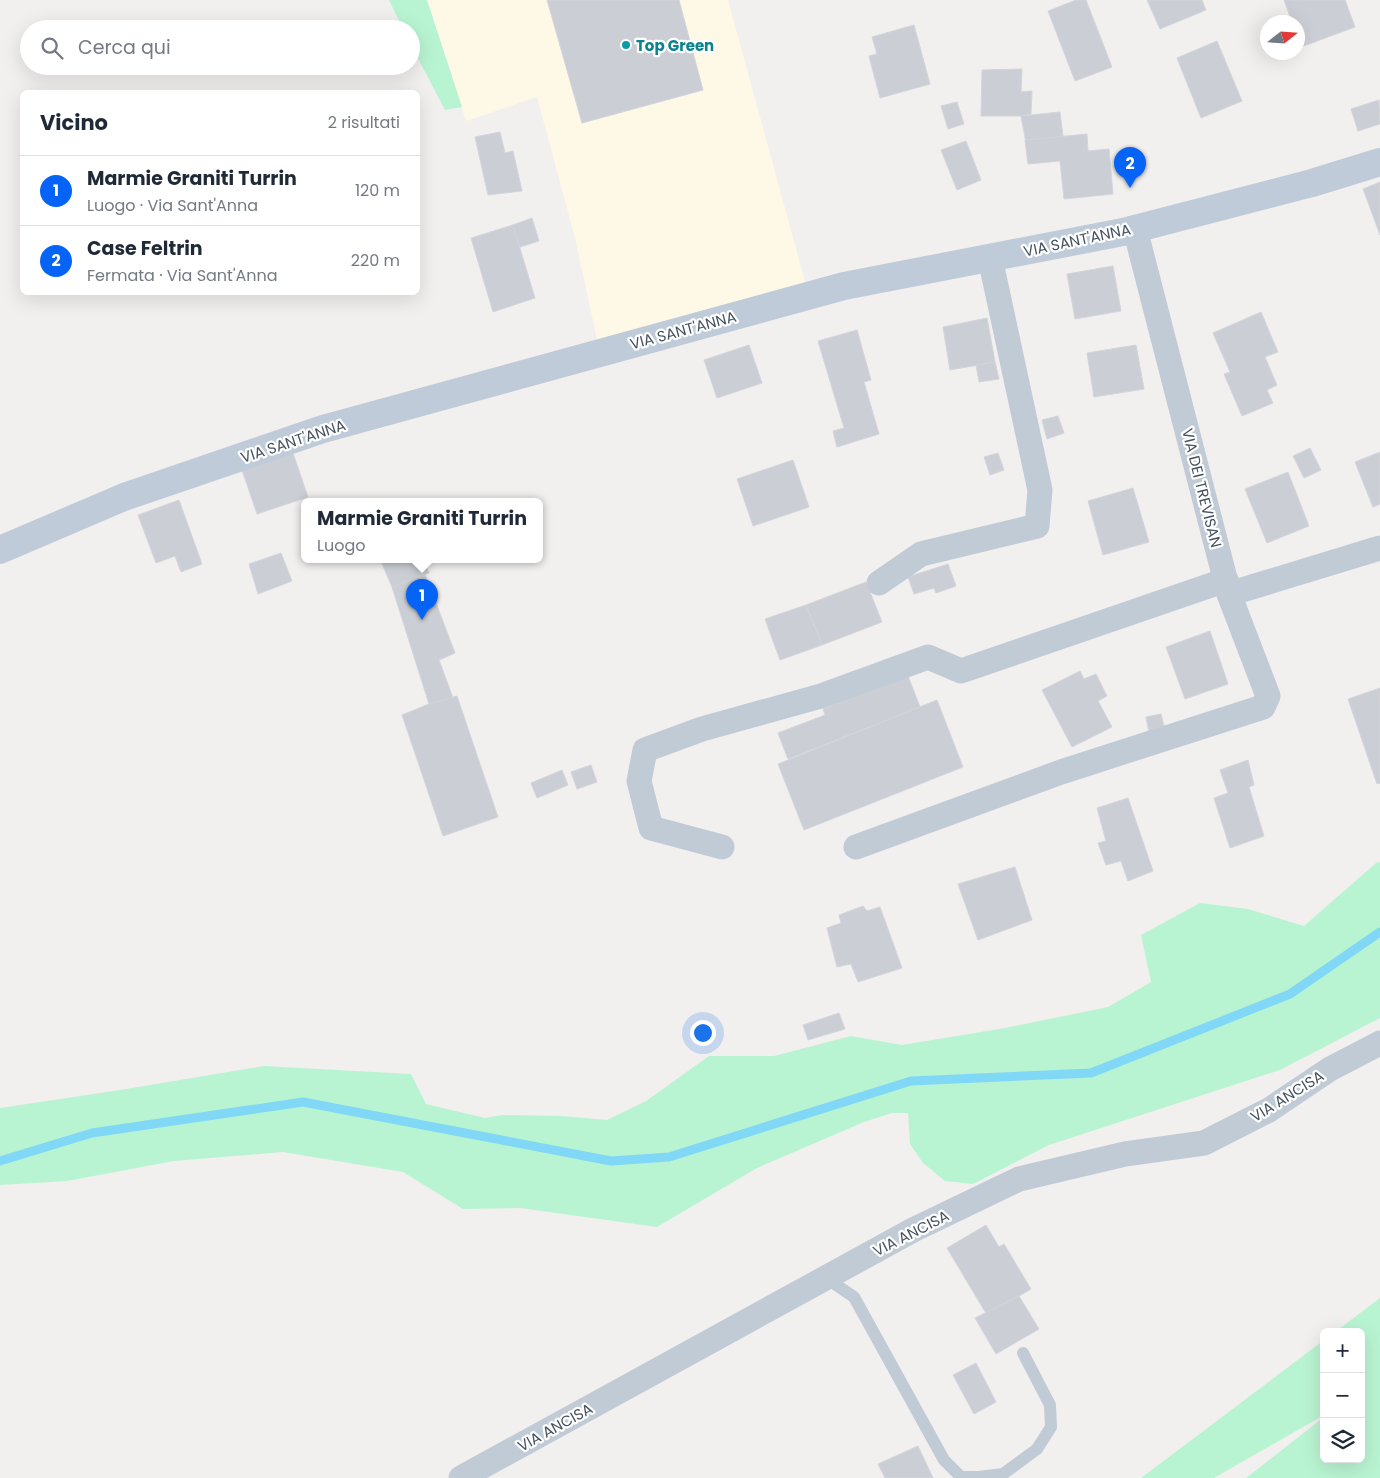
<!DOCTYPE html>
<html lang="it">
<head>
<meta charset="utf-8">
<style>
  body { margin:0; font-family:Poppins,sans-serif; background:#f2f2f3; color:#1f2937 }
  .controls { position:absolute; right:15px; bottom:15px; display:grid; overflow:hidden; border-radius:8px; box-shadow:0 5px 20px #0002 }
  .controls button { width:45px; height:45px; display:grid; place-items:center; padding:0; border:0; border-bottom:1px solid #e0e1e3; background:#fff; color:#1f2937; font:25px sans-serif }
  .compass { position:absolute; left:1260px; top:15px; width:45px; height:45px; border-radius:50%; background:#fff; box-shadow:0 5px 20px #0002; rotate:73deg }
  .you { position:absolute; left:702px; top:1032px; width:18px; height:18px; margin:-12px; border:4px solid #fff; border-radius:50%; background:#1a73e8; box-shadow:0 0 0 8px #1a73e833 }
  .badge { display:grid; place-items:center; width:32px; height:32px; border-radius:50%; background:#0564f6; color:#fff; font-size:16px; font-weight:700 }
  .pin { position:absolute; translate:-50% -41px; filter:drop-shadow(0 1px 2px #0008) }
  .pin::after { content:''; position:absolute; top:26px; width:18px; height:15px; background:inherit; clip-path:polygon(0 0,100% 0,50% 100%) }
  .popup { position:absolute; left:301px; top:498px; width:242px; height:65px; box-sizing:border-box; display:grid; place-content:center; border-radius:8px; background:#fff; filter:drop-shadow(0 1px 4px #0005); font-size:16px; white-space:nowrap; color:#747a83 }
  .popup b { font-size:19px; color:#1f2937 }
  .popup::after { content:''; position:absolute; left:50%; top:100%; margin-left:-10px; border:10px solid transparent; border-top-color:#fff }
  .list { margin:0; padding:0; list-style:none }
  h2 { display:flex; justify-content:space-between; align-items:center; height:65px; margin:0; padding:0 20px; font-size:21px }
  h2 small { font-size:16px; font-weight:400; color:#747a83 }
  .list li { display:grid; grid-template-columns:32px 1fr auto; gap:15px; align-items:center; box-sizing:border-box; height:70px; padding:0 20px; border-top:1px solid #e0e1e3 }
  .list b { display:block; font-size:19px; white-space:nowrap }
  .list p { margin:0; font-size:16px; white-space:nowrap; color:#747a83 }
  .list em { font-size:16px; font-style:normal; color:#747a83 }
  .icon { flex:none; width:28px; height:28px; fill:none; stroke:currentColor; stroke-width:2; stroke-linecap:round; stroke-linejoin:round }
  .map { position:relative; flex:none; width:1380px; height:1478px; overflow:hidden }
  .search { position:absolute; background:#fff; box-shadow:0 5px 20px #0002; left:20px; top:20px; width:400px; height:55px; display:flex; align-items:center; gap:12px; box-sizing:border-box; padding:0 18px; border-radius:28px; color:#747a83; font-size:19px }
  .panel { position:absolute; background:#fff; box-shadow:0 5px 20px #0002; left:20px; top:90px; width:400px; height:205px; border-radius:8px }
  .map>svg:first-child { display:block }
</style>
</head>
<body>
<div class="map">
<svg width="1380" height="1478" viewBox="0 0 1380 1478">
  <rect width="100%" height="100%" fill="#f2efef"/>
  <!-- commercial -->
  <polygon fill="#fef8e7" points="427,0 728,0 809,296 600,353 575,238 537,97 466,121"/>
  <!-- green -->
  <g fill="#b9f4d2">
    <polygon points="389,0 427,0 462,107 445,110 411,45 411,29 403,29"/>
    <polygon points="1380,862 1380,1018 1280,1070 1049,1145 973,1184 945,1181 923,1163 910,1144 908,1113 892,1113 864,1122 757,1168 657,1227 520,1208 463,1209 403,1172 283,1152 174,1161 67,1181 0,1185 0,1108 120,1090 264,1066 411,1074 426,1104 485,1118 502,1115 562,1116 607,1120 646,1101 709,1056 774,1056 851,1036 902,1045 1005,1028 1108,1007 1151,982 1141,935 1200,903 1248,909 1304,926 1376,863"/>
    <polygon points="1380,1298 1380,1478 1246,1478 1324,1417 1324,1459 1361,1459 1361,1332 1335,1332"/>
    <polygon points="1324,1340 1324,1415 1214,1478 1141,1478"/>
  </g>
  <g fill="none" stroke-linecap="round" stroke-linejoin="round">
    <!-- stream -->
    <polyline stroke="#81d8f6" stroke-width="9" points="0,1161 92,1133 303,1102 611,1161 669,1157 911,1081 1091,1073 1290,994 1380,932"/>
  </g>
  <!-- building -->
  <g fill="#cbced4" stroke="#d2d5db">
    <polygon points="547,0 679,0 703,90 582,123"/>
    <polygon points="1076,0 1086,0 1112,67 1075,81 1048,11"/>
    <polygon points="1147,0 1202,0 1206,10 1160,29"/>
    <polygon points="1284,0 1345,0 1355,27 1301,47 1298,38 1298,22 1292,22"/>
    <polygon points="914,25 930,84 880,98 869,56 877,54 872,37"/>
    <polygon points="1217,41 1242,101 1201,118 1177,58"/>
    <polygon points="1022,69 1021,92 1032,91 1031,114 1021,116 981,116 982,70"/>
    <polygon points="1379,100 1380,124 1358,131 1351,109"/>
    <polygon points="957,102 964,124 948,129 941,106"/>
    <polygon points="1060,112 1063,136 1026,143 1021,116"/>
    <polygon points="500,132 505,153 513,151 522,191 488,195 475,137"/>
    <polygon points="1087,134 1088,151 1109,149 1113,194 1064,199 1060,161 1028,164 1025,140"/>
    <polygon points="966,141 981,180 957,190 941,150"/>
    <polygon points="1380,182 1380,235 1363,189"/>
    <polygon points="532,218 539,241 520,247 510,226"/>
    <polygon points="513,225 535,298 493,312 471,238"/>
    <polygon points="1113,266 1121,311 1075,319 1067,274"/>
    <polygon points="1261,312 1278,352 1265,357 1277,385 1267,390 1273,403 1242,416 1224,374 1230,372 1213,333"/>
    <polygon points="987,318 995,362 950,370 943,327"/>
    <polygon points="857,330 871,380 864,382 879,434 837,447 833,431 844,428 818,341"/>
    <polygon points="749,345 762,383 717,398 704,360"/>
    <polygon points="1136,345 1144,389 1094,397 1087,353"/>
    <polygon points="995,362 999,379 979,382 976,365"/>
    <polygon points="1058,416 1064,433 1047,439 1042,420"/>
    <polygon points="1310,448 1321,470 1304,478 1293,456"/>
    <polygon points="1380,452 1380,504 1373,507 1355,462"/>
    <polygon points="293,453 308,497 257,514 242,470"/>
    <polygon points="998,453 1004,470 990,475 984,457"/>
    <polygon points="793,460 809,507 753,526 737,479"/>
    <polygon points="1288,472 1309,526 1267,543 1245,489"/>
    <polygon points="1133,488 1149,542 1103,555 1088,501"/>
    <polygon points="179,500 202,564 181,572 175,556 156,563 138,515"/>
    <polygon points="281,553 292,581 258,594 249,564"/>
    <polygon points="380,559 423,559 429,573 392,587"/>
    <polygon points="948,564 956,586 936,593 934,588 914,594 908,577"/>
    <polygon points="425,574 455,653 439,660 453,698 429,704 392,587"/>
    <polygon points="866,582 882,622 822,645 806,605"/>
    <polygon points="806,605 822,645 780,660 765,619"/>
    <polygon points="1210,631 1228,684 1185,699 1166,647"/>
    <polygon points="1080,671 1084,679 1096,674 1107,696 1098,701 1112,727 1072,747 1042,690"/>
    <polygon points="908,676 920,707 788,759 778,733 825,715 823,709"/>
    <polygon points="1380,688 1380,783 1377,784 1348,699"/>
    <polygon points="457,696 498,817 443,836 402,715 429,704"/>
    <polygon points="937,700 963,767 804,830 778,764"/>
    <polygon points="1161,714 1165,730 1149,733 1146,717"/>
    <polygon points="1248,760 1254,785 1249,787 1264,836 1230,848 1214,798 1228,793 1220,770"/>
    <polygon points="591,765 597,782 577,789 571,772"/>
    <polygon points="562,770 568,785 537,798 531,783"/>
    <polygon points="1128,798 1153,871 1128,881 1121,861 1106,865 1098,843 1106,841 1097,808"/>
    <polygon points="1015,867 1032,920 978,940 958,884"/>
    <polygon points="863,906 867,911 880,907 902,968 858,982 851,964 837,967 827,928 841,923 839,915"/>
    <polygon points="839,1013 845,1029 808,1040 803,1025"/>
    <polygon points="986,1225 999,1247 1004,1244 1031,1289 987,1315 947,1248"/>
    <polygon points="1019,1296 1039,1329 996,1354 975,1318"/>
    <polygon points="976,1363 996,1402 974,1414 953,1375"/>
    <polygon points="918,1446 933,1478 885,1478 878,1464"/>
  </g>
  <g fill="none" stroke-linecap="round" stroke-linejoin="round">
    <!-- lane -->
    <polyline stroke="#c1cbd6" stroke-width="12" points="826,1278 854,1297 944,1460 961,1477 979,1477 1003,1474 1037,1449 1051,1427 1050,1405 1023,1353"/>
    <!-- street -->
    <g stroke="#c1cbd6" stroke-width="25">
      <polyline points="1135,229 1229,594 1380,548"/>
      <polyline points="879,583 921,554 1037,526 1040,490 990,258"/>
      <polyline points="722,847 651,828 639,781 645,750 702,729 821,696 928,657 961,671 1226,580"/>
      <polyline points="856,847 1061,772 1263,707 1268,696 1229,594"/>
      <polyline points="461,1478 913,1230 1019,1179 1125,1154 1204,1143 1269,1110 1330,1069 1380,1043"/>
    </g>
    <!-- secondary -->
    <polyline stroke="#c0cbda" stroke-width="28" points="0,550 124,497 323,429 844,286 1123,232 1312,183 1380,162"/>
  </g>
  <!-- markers -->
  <circle fill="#0f9aa8" stroke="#fff" stroke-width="2" cx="626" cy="45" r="5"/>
  <g text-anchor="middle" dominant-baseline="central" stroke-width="4.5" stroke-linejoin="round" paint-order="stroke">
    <!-- culture labels -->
    <g font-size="15" font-weight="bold" fill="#0d838f" stroke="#fff" text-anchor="start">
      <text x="636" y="45">Top Green</text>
    </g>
    <!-- street labels -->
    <g font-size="15" fill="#45525f" stroke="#fff">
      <text transform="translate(1077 240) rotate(-12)">VIA SANT'ANNA</text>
      <text transform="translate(683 330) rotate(-15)">VIA SANT'ANNA</text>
      <text transform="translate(293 441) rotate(-18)">VIA SANT'ANNA</text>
      <text transform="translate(1202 488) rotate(76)">VIA DEI TREVISAN</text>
      <text transform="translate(1287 1096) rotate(-32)">VIA ANCISA</text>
      <text transform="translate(911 1233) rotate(-27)">VIA ANCISA</text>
      <text transform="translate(555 1427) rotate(-29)">VIA ANCISA</text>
    </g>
  </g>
</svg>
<div class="controls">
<button>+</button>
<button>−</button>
<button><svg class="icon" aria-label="layers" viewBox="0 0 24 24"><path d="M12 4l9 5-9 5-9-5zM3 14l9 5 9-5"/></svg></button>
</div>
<svg class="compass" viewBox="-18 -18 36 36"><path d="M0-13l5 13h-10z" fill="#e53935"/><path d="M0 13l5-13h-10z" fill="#747a83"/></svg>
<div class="you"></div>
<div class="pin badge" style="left:422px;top:620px">1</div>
<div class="popup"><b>Marmie Graniti Turrin</b>Luogo</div>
<div class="pin badge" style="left:1130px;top:188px">2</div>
<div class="search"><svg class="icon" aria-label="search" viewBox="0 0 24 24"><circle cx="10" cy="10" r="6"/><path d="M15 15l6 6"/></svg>Cerca qui</div>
<section class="panel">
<h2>Vicino<small>2 risultati</small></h2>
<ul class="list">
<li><span class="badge">1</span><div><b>Marmie Graniti Turrin</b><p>Luogo · Via Sant'Anna</p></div><em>120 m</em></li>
<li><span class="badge">2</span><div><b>Case Feltrin</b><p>Fermata · Via Sant'Anna</p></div><em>220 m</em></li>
</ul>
</section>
</div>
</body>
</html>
